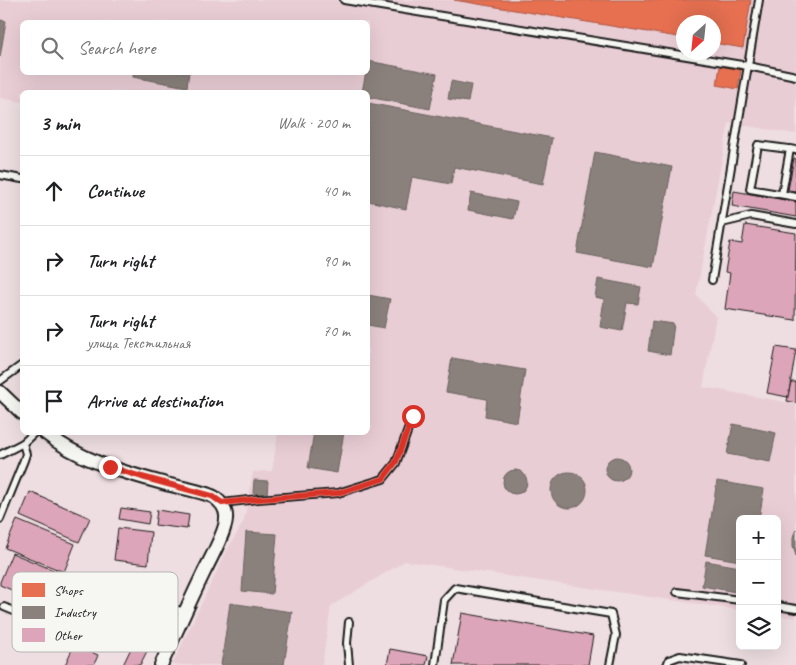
<!DOCTYPE html>
<html lang="en">
<head>
<meta charset="utf-8">
<style>
  body { margin:0; font-family:Caveat,sans-serif; background:#f6f6f6; color:#202124 }
  .controls { position:absolute; right:15px; bottom:15px; display:grid; overflow:hidden; border-radius:8px; box-shadow:0 5px 20px #0002 }
  .controls button { width:45px; height:45px; display:grid; place-items:center; padding:0; border:0; border-bottom:1px solid #e0e0e0; background:#fff; color:#202124; font:25px sans-serif }
  .compass { position:absolute; left:676px; top:15px; width:45px; height:45px; border-radius:50%; background:#fff; box-shadow:0 5px 20px #0002; rotate:207deg }
  .stop { position:absolute; width:15px; height:15px; margin:-11px; border:4px solid #d93025; border-radius:50%; background:#fff }
  .stop.end { background:#d93025; border-color:#fff; box-shadow:0 1px 5px #0008 }
  .list { margin:0; padding:0; list-style:none }
  h2 { display:flex; justify-content:space-between; align-items:center; height:65px; margin:0; padding:0 20px; font-size:21px }
  h2 small { font-size:16px; font-weight:400; color:#757577 }
  .list li { display:grid; grid-template-columns:32px 1fr auto; gap:15px; align-items:center; box-sizing:border-box; height:70px; padding:0 20px; border-top:1px solid #e0e0e0 }
  .list b { display:block; font-size:19px; white-space:nowrap }
  .list p { margin:0; font-size:16px; white-space:nowrap; color:#757577 }
  .list em { font-size:16px; font-style:normal; color:#757577 }
  .icon { flex:none; width:28px; height:28px; fill:none; stroke:currentColor; stroke-width:2; stroke-linecap:round; stroke-linejoin:round }
  .map { position:relative; flex:none; width:796px; height:665px; overflow:hidden }
  .search { position:absolute; background:#fff; box-shadow:0 5px 20px #0002; left:20px; top:20px; width:350px; height:55px; display:flex; align-items:center; gap:12px; box-sizing:border-box; padding:0 18px; border-radius:8px; color:#757577; font-size:19px }
  .panel { position:absolute; background:#fff; box-shadow:0 5px 20px #0002; left:20px; top:90px; width:350px; height:345px; border-radius:8px }
  .map>svg:first-child { display:block }
</style>
</head>
<body>
<div class="map">
<svg width="796" height="665" viewBox="0 0 796 665">
  <rect width="100%" height="100%" fill="#eedee1"/>
  <filter id="ink" filterUnits="userSpaceOnUse"><feTurbulence type="fractalNoise" baseFrequency=".02" numOctaves="2"/><feDisplacementMap in="SourceGraphic" scale="10" xChannelSelector="R" yChannelSelector="G"/><feConvolveMatrix kernelMatrix="1 2 1 2 8 2 1 2 1" color-interpolation-filters="sRGB"/></filter>
  <g filter="url(#ink)">
    <!-- built -->
    <path fill="#e9cdd5" fill-rule="evenodd" d="M 0,0 L 796,0 L 796,134 L 729,123 L 696,295 L 716,317 L 703,387 L 796,404 L 796,618 L 777,616 L 777,519 L 740,519 L 740,610 L 405,561 L 331,606 L 322,665 L 172,665 L 226,552 L 244,521 L 253,472 L 272,471 L 278,433 L 368,432 L 368,92 L 22,92 L 22,102 L 0,98 ZM 22,22 L 368,22 L 368,72 L 22,72 ZM 684,22 L 714,22 L 714,52 L 684,52 Z"/>
    <!-- shops -->
    <g fill="#e76f51" stroke="#aa5641">
      <polygon points="454,0 751,0 743,48 714,43 714,22 684,22 684,38"/>
      <polygon points="720,66 741,69 738,89 717,85"/>
    </g>
    <!-- industry -->
    <g fill="#8a817c" stroke="#69635f">
      <polygon points="0,20 6,21 0,57"/>
      <polygon points="368,61 437,74 430,109 368,97 368,92 362,92 366,72 368,72"/>
      <polygon points="133,72 189,72 187,87 133,77"/>
      <polygon points="451,81 471,85 468,102 448,99"/>
      <polygon points="368,103 552,138 543,184 454,167 451,184 412,177 406,209 368,201"/>
      <polygon points="595,152 672,167 653,267 577,253"/>
      <polygon points="471,193 517,202 513,219 468,210"/>
      <polygon points="598,279 641,287 638,304 627,303 622,331 600,327 604,299 595,297"/>
      <polygon points="368,295 390,299 384,328 368,325"/>
      <polygon points="652,321 674,324 670,355 648,351"/>
      <polygon points="452,358 525,370 517,422 485,416 487,399 446,392"/>
      <polygon points="733,424 776,433 770,462 727,454"/>
      <polygon points="314,432 344,432 337,473 308,468"/>
      <circle cx="617" cy="469" r="12"/>
      <circle cx="515" cy="482" r="12"/>
      <circle cx="569" cy="490" r="18"/>
      <polygon points="254,480 268,481 267,495 253,493"/>
      <polygon points="717,481 764,489 759,519 740,519 740,561 705,555"/>
      <polygon points="796,529 796,556 793,546 793,537"/>
      <polygon points="246,532 277,534 272,594 242,591"/>
      <polygon points="706,561 740,567 736,592 702,586"/>
      <polygon points="230,603 292,612 284,665 221,665"/>
    </g>
    <!-- building -->
    <g fill="#dda5b9" stroke="#1c1c1c">
      <polygon points="794,158 796,159 796,191 788,190"/>
      <polygon points="734,191 796,202 796,217 732,206"/>
      <polygon points="745,225 796,233 795,320 725,309 730,273 725,272 730,242 742,244"/>
      <polygon points="776,347 796,350 788,397 767,393"/>
      <polygon points="791,382 796,382 796,403 787,401"/>
      <polygon points="30,492 90,518 79,542 20,516"/>
      <polygon points="121,508 150,512 148,524 119,519"/>
      <polygon points="157,510 189,515 187,529 155,525"/>
      <polygon points="17,520 75,544 64,572 5,548"/>
      <polygon points="118,528 151,532 148,564 114,560"/>
      <polygon points="12,553 58,572 44,604 0,585 0,582"/>
      <polygon points="462,613 593,636 588,665 453,665"/>
      <polygon points="134,642 148,649 140,665 123,665"/>
      <polygon points="74,645 98,655 94,665 65,665"/>
      <polygon points="390,649 428,656 426,665 387,665"/>
    </g>
    <g fill="none" stroke-linecap="round" stroke-linejoin="round">
      <defs>
        <g id="lane">
          <polyline points="344,0 748,66 796,76"/>
          <polyline points="796,150 758,145 750,189 796,197"/>
          <polyline points="0,175 22,179"/>
          <polyline points="782,194 790,149"/>
          <polyline points="722,223 751,216 796,224"/>
          <polyline points="712,280 759,0"/>
          <polyline points="0,381 22,365"/>
          <polyline points="0,455 23,443 35,432"/>
          <polyline points="222,503 258,499 338,493 383,479 396,463 413,416"/>
          <polyline points="0,519 24,460 26,454 23,443"/>
          <polyline points="677,592 740,600"/>
          <polyline points="777,606 796,609"/>
          <path d="M 4,607 L 84,640 C 91,639 99,637 104,633 C 115,621 113,608 132,605 L 185,611"/>
          <polyline points="349,665 347,643 349,622"/>
          <polyline points="435,665 444,600 455,588 611,614 616,635 610,665"/>
          <polyline points="667,665 669,660 680,656 741,665"/>
        </g>
        <g id="street">
          <polyline points="0,392 22,413"/>
          <path d="M 44,432 C 80,461 123,472 166,484 C 178,487 205,492 214,497 C 221,502 227,510 226,519 C 226,531 210,560 204,572 C 189,603 175,634 161,665"/>
        </g>
      </defs>
      <!-- lane casing -->
      <use href="#lane" stroke="#1c1c1c" stroke-width="10"/>
      <!-- street casing -->
      <use href="#street" stroke="#1c1c1c" stroke-width="16"/>
      <!-- lane -->
      <use href="#lane" stroke="#f6f6f2" stroke-width="6"/>
      <!-- street -->
      <use href="#street" stroke="#f6f6f2" stroke-width="12"/>
    </g>
  </g>
  <g fill="none" stroke-linecap="round" stroke-linejoin="round" filter="url(#ink)">
    <!-- route -->
    <polyline stroke="#d93025" stroke-width="6" points="110,467 142,477 212,496 222,503 258,499 338,493 383,479 396,462 413,416"/>
  </g>
  <!-- legend -->
  <rect x="12" y="572" width="166" height="80" rx="8" fill="#f6f6f2" stroke="#b5b5b2" stroke-width="1"/>
  <rect x="22" y="583" width="23" height="14" fill="#e76f51"/>
  <rect x="22" y="606" width="23" height="13" fill="#8a817c"/>
  <rect x="22" y="628" width="23" height="14" fill="#dda5b9"/>
  <g font-size="14" fill="#1c1c1c">
    <text x="54" y="595">Shops</text>
    <text x="54" y="617">Industry</text>
    <text x="54" y="640">Other</text>
  </g>
</svg>
<div class="controls">
<button>+</button>
<button>−</button>
<button><svg class="icon" aria-label="layers" viewBox="0 0 24 24"><path d="M12 4l9 5-9 5-9-5zM3 14l9 5 9-5"/></svg></button>
</div>
<svg class="compass" viewBox="-18 -18 36 36"><path d="M0-13l5 13h-10z" fill="#e53935"/><path d="M0 13l5-13h-10z" fill="#757577"/></svg>
<div class="stop" style="left:413px;top:416px"></div>
<div class="stop end" style="left:110px;top:467px"></div>
<div class="search"><svg class="icon" aria-label="search" viewBox="0 0 24 24"><circle cx="10" cy="10" r="6"/><path d="M15 15l6 6"/></svg>Search here</div>
<section class="panel">
<h2>3 min<small>Walk · 200 m</small></h2>
<ul class="list">
<li><svg class="icon" aria-label="ahead" viewBox="0 0 24 24"><path d="M12 20V5M6 11l6-6 6 6"/></svg><div><b>Continue</b></div><em>40 m</em></li>
<li><svg class="icon" aria-label="right" viewBox="0 0 24 24"><path d="M7 20v-9h11M14 6l5 5-5 5"/></svg><div><b>Turn right</b></div><em>90 m</em></li>
<li><svg class="icon" aria-label="right" viewBox="0 0 24 24"><path d="M7 20v-9h11M14 6l5 5-5 5"/></svg><div><b>Turn right</b><p>улица Текстильная</p></div><em>70 m</em></li>
<li><svg class="icon" aria-label="arrive" viewBox="0 0 24 24"><path d="M6 21V4h12l-3 4 3 4H6"/></svg><div><b>Arrive at destination</b></div></li>
</ul>
</section>
</div>
</body>
</html>
